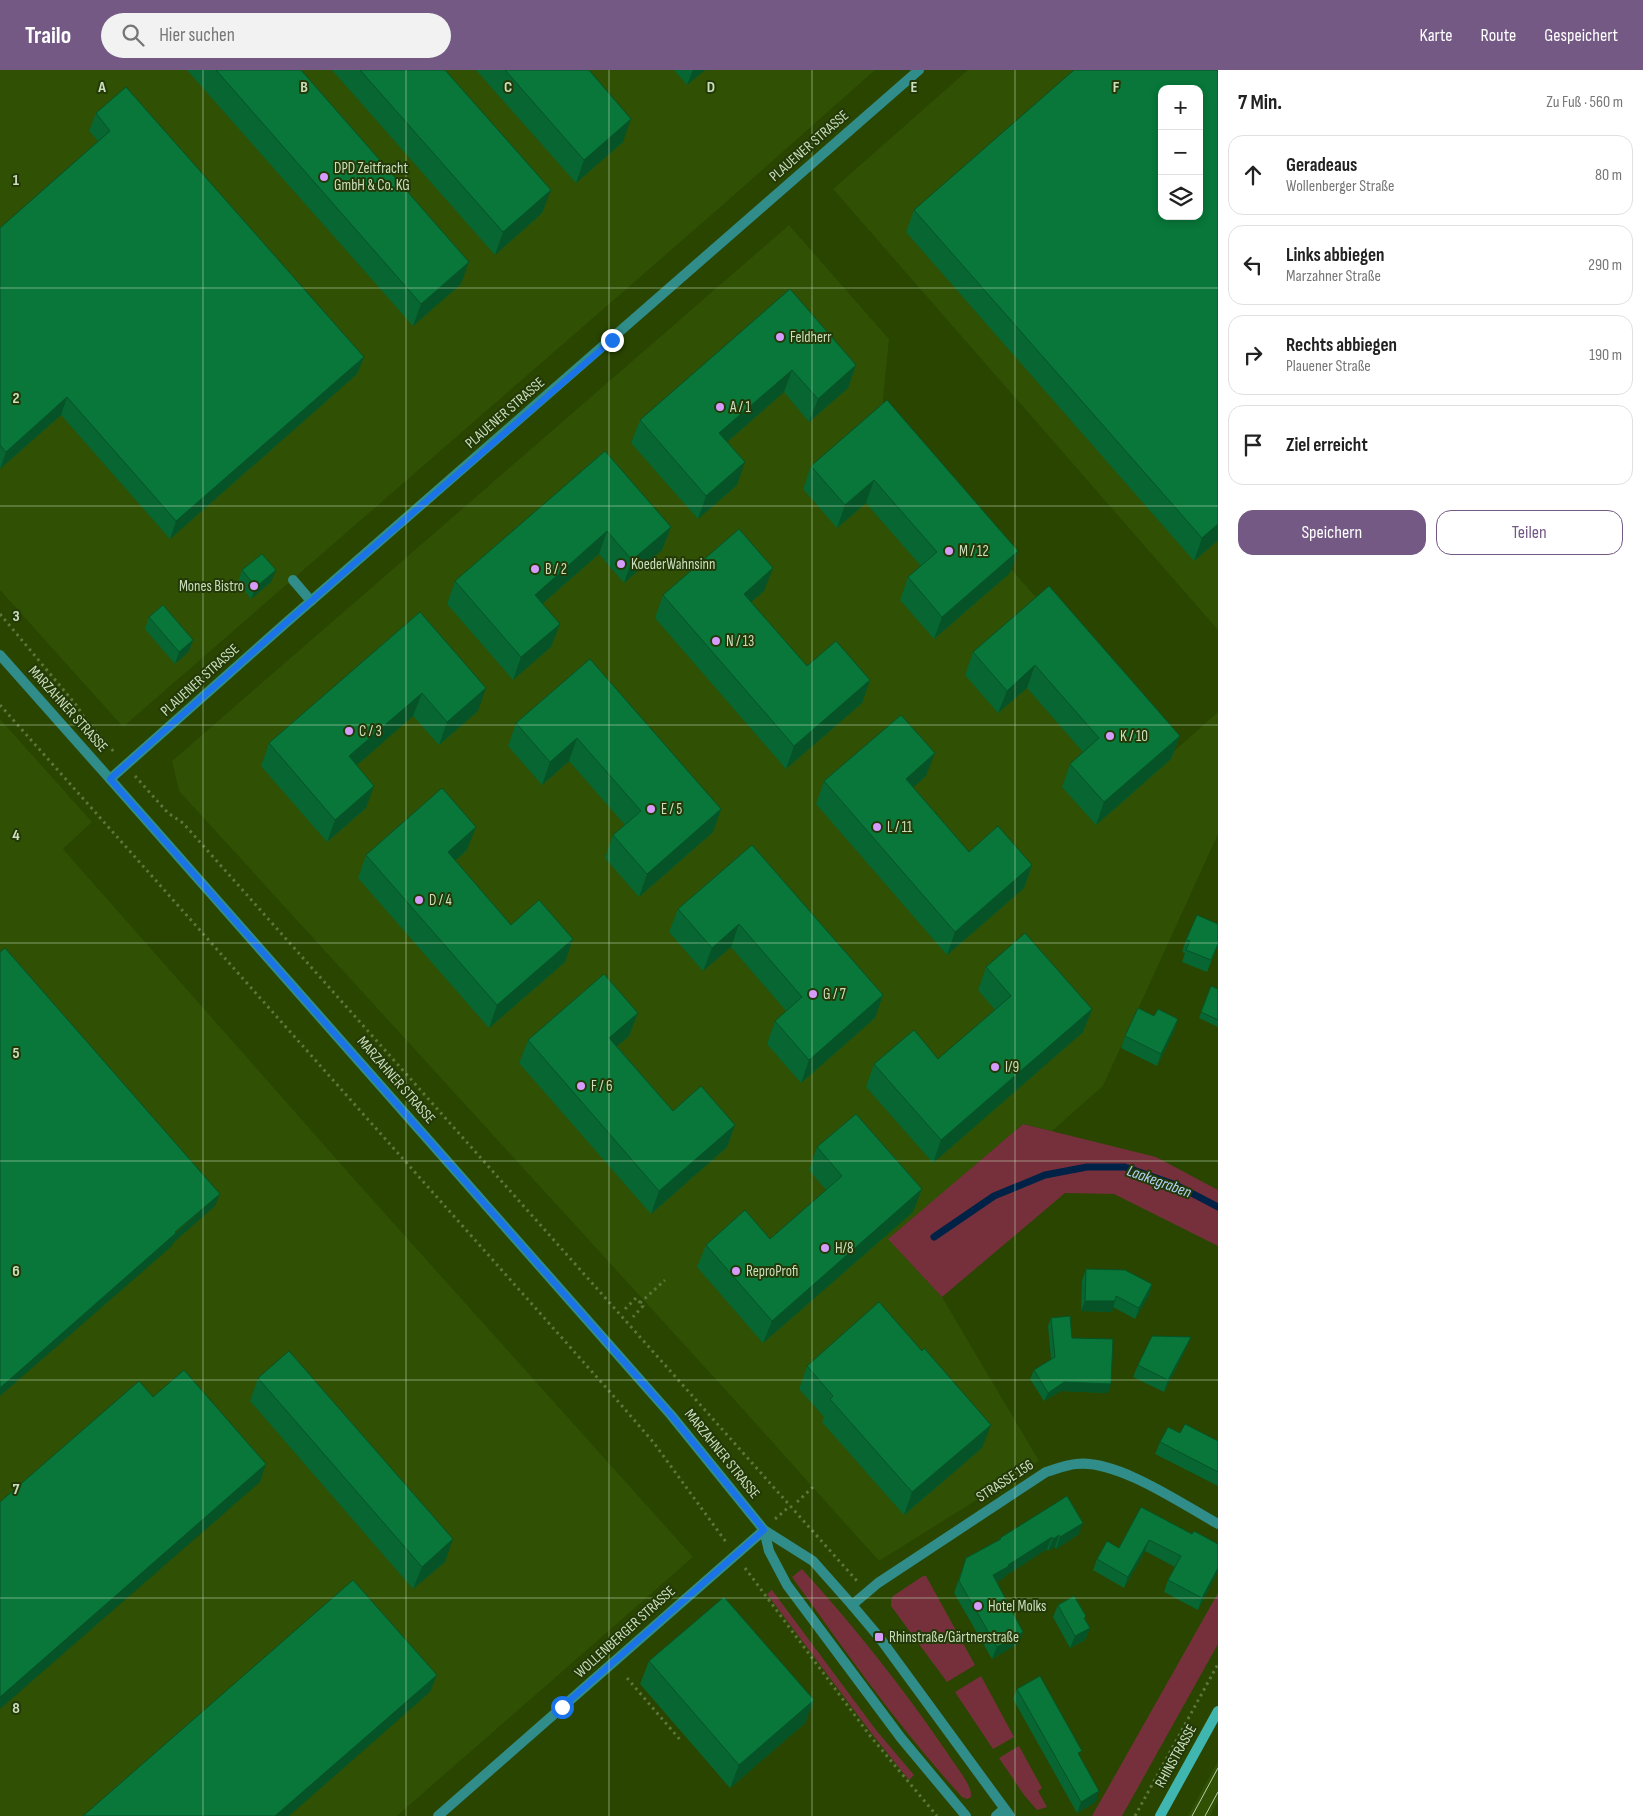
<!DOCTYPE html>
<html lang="de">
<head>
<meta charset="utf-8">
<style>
  body { margin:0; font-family:"Sofia Sans Condensed",sans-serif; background:#f2f2f2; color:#222 }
  .controls { position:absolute; right:15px; top:15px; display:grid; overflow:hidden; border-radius:10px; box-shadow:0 2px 8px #0003 }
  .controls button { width:45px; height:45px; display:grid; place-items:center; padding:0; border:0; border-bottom:1px solid #e0e0e0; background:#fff; color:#222; font:25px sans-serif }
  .stop { position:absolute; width:15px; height:15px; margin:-11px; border:4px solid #1a73e8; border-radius:50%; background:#fff }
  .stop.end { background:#1a73e8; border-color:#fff; box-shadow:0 1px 5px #0008 }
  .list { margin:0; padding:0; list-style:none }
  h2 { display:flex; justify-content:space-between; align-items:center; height:65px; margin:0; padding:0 20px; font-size:21px }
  h2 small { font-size:16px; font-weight:400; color:#767676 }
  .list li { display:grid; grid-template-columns:32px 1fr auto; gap:15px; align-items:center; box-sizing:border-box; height:80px; margin:0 10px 10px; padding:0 10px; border:1px solid #e0e0e0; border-radius:15px }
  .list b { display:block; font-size:19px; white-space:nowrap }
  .list p { margin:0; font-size:16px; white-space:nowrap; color:#767676 }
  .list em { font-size:16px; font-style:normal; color:#767676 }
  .actions { display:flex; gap:10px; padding:15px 20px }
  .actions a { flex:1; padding:11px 0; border:1px solid #735984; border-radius:15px; text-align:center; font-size:18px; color:#735984 }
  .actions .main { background:#735984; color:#fff }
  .icon { flex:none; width:28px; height:28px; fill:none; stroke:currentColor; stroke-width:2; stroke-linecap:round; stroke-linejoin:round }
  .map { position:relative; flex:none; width:1218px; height:1746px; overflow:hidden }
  header { display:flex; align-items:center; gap:30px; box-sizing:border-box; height:70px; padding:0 25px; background:#735984; color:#fff }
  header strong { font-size:24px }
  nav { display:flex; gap:28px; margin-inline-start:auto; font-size:18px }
  .search { width:350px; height:45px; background:#f2f2f2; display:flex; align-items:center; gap:12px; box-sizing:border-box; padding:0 18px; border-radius:28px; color:#767676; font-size:19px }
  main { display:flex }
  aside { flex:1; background:#fff }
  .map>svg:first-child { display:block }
</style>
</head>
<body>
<header>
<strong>Trailo</strong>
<div class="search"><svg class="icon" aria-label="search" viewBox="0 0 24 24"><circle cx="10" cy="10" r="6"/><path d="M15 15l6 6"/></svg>Hier suchen</div>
<nav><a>Karte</a><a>Route</a><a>Gespeichert</a></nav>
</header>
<main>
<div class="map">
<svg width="1218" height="1746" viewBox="0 0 1218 1746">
  <rect width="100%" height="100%" fill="#294500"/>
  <!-- built -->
  <g fill="#305004" fill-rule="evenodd">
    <polygon points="0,0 875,0 716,141 123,657 0,520"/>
    <path d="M 968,0 L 1218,0 L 1218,560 L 833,119 ZM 1162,19 L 1199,19 L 1199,146 L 1162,146 Z"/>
    <polygon points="789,155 889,269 881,350 1172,683 1218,642 1218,764 1103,1016 1052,1061 1023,1054 889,1169 942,1227 1039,1391 879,1491 722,1316 179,721 172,691"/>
    <polygon points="0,649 92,752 63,779 354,1109 693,1487 397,1746 0,1746"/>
    <polygon points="1218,1691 1218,1731 1210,1746 1188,1746"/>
  </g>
  <!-- green -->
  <g fill="#75303c">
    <polygon points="1023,1054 1156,1087 1218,1120 1218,1176 1114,1124 1065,1123 942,1227 888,1169"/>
    <path d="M 802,1499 C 855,1557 904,1619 948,1684 C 954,1694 973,1716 971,1727 L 967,1729 L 962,1727 C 899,1658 846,1582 792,1507 Z"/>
    <polygon points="923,1506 926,1506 975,1595 947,1612 891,1536 891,1530 893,1526"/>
    <polygon points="772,1520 876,1660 914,1705 909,1710 872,1664 767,1524"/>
    <polygon points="1218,1523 1218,1574 1122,1746 1092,1746"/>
    <polygon points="981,1606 1014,1667 993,1679 955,1622"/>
    <polygon points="1019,1676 1042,1718 1038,1721 1047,1737 1037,1740 1024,1725 999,1688"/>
  </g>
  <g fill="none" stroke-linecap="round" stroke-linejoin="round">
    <!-- stream -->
    <polyline stroke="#002246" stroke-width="7" points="934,1167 994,1126 1045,1105 1087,1097 1125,1097 1176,1115 1218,1137"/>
    <!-- path -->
    <g stroke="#5d763c" stroke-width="3" stroke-dasharray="2.5 4" stroke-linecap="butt">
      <polyline points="0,544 77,636 85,649 115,683"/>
      <polyline points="0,635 610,1322 654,1373 726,1472"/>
      <polyline points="135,706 168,743 183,753 857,1511"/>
      <polyline points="640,1233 665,1210"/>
      <polyline points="625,1239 636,1228 643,1236 633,1247"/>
      <polyline points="797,1432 813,1417"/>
      <polyline points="775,1449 790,1436"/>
      <polyline points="745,1498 871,1667 937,1746"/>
      <polyline points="627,1608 682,1672"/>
      <polyline points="1135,1746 1218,1594"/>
    </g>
    <!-- service -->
    <g stroke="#308d89" stroke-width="10">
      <polyline points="293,510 311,531"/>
      <polyline points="996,1746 1004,1739"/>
    </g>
    <!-- minor -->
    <g stroke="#308d89" stroke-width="10">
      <polyline points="0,585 110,709"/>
      <path d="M 852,1535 L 878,1513 L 1046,1402 C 1056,1399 1066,1395 1076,1394 C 1117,1389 1182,1434 1218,1454"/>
      <polyline points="438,1746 764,1460"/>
    </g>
    <!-- tertiary -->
    <g stroke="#308d89" stroke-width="10">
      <polyline points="919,0 288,551 110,709 671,1345 764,1460 813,1491 852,1535 879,1567 1010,1746"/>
      <polyline points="764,1460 769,1481 787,1515 901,1668 966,1746"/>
    </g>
    <!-- secondary -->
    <polyline stroke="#40b6b1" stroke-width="10" points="1160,1746 1218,1641"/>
    <!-- tram -->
    <g stroke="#bacea9" stroke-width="1">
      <polyline points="1192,1746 1218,1698"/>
      <polyline points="1205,1746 1218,1722"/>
    </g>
  </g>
  <!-- wall -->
  <g fill="#076631">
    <polygon points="187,0 301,0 461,214 413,256"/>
    <polygon points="332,0 445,0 542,143 495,185"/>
    <polygon points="476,0 589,0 623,72 576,113"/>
    <polygon points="674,0 705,0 687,15"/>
    <polygon points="1218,0 1218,470 1194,491 906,162 914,140"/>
    <polygon points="96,43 364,287 357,304 170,469 61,345 0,399 0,158 98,71 89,61"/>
    <polygon points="790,219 856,295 848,318 809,352 784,322 727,372 737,415 698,449 631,373 640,350"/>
    <polygon points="887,330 1010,503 934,569 900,530 908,507 921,496 866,433 837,458 803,419 811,396"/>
    <polygon points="605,381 671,457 662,480 624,513 599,484 542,534 560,554 551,577 513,610 447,534 455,511"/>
    <polygon points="242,500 271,512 251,529 238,512"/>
    <polygon points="1049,516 1180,666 1171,689 1096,755 1062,717 1070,694 1083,682 1027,618 998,643 965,605 973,582"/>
    <polygon points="764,521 751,532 807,596 870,610 862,633 786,699 655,548 663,525"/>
    <polygon points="420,542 478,641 439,675 413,646 357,695 366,738 327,772 261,696 269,673"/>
    <polygon points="149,547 193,570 189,581 175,594 145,559"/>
    <polygon points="590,589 721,739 713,762 639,827 605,788 613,765 625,755 569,691 542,715 508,676 516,653"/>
    <polygon points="926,706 913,717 969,782 1032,795 1024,818 947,885 816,734 824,711"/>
    <polygon points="752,775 883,925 875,948 801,1013 767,974 775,951 786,941 731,877 703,901 669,862 678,839"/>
    <polygon points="467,780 455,791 511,855 573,869 565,892 489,958 358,808 366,785"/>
    <polygon points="1186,870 1218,875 1207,902 1182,892 1185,883 1182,882"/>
    <polygon points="986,897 1092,939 1083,962 933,1093 866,1017 874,994 938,989 995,940 978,920"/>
    <polygon points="1211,916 1218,919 1218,957 1199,948"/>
    <polygon points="638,943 629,966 617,976 673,1041 735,1055 727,1077 651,1144 519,993 528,970"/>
    <polygon points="1154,946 1178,949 1174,961 1157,996 1121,978 1125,966"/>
    <polygon points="817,1077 913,1142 763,1273 697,1197 706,1175 770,1169 826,1120 809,1100"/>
    <polygon points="1086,1199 1152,1214 1149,1225 1135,1249 1113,1237 1112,1242 1081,1241 1082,1210"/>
    <polygon points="1051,1248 1072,1268 1108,1323 1061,1321 1044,1331 1030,1309 1034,1300 1051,1289 1048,1256"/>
    <polygon points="1191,1267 1186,1278 1164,1322 1133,1307 1138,1295"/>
    <polygon points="807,1296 982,1378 904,1445 822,1352 824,1347 799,1319"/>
    <polygon points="258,1308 445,1492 413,1519 250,1331"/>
    <polygon points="1180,1363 1218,1371 1218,1416 1155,1384 1160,1372"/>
    <polygon points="1141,1437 1218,1501 1198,1540 1164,1522 1168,1510 1175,1497 1145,1481 1124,1518 1093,1500 1097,1489 1119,1478"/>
    <polygon points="1079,1464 1056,1479 1055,1477 1048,1481 1047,1479 1005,1506 1004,1508 997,1512 1019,1573 992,1589 954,1523 966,1488 999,1470 1000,1468"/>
    <polygon points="1058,1535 1086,1546 1085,1549 1090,1558 1085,1570 1070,1578 1053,1547"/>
    <polygon points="649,1591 814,1630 805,1653 730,1718 640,1614"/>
    <polygon points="1017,1619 1080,1687 1096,1732 1077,1743 1013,1629"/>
  </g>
  <!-- shaded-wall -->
  <g fill="#065328">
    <polygon points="693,0 705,0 687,15"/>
    <polygon points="631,49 623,72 576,113 584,90"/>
    <polygon points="551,120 542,143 495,185 503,162"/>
    <polygon points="469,192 461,214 413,256 421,234"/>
    <polygon points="364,287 357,304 170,469 176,451"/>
    <polygon points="856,295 848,318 809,352 818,329"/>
    <polygon points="792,300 784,322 711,386 719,363"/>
    <polygon points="67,327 61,345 0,399 6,382"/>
    <polygon points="745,392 737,415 698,449 706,426"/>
    <polygon points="874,410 866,433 837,458 845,435"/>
    <polygon points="1218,454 1218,470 1194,491 1202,468"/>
    <polygon points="671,457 662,480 624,513 632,490"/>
    <polygon points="607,461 599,484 526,548 535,525"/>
    <polygon points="1018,481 1010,503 934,569 942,547"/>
    <polygon points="773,498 764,521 735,546 744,524"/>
    <polygon points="276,500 271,512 251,529 256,517"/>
    <polygon points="560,554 551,577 513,610 521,587"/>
    <polygon points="193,570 189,581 175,594 179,582"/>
    <polygon points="1035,595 1027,618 998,643 1007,621"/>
    <polygon points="870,610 862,633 786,699 794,676"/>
    <polygon points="486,618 478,641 439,675 447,652"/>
    <polygon points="422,623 413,646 341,709 349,686"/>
    <polygon points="1180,666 1171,689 1096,755 1104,732"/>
    <polygon points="577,668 569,691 542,715 550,692"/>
    <polygon points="935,683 926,706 897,732 906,709"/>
    <polygon points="374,716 366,738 327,772 335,750"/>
    <polygon points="721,739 713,762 639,827 647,804"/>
    <polygon points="476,757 467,780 439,805 448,782"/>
    <polygon points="1032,795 1024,818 947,885 955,862"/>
    <polygon points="739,854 731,877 703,901 712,878"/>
    <polygon points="573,869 565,892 489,958 497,935"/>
    <polygon points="883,925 875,948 801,1013 809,990"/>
    <polygon points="1092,939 1083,962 933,1093 941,1070"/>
    <polygon points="638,943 629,966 601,990 609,968"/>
    <polygon points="1178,949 1174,961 1157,996 1161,984"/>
    <polygon points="735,1055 727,1077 651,1144 659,1121"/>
    <polygon points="922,1119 913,1142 763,1273 772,1251"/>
    <polygon points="220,1124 215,1136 173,1173 172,1176 0,1326 0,1318"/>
    <polygon points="1152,1214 1149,1225 1135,1249 1139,1238"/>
    <polygon points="1085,1231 1115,1231 1112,1242 1081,1241"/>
    <polygon points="1191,1267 1186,1278 1164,1322 1168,1310"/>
    <polygon points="1064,1312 1111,1314 1108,1323 1061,1321 1044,1331 1048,1323"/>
    <polygon points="991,1355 982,1378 904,1445 912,1422"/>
    <polygon points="266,1394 260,1412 0,1639 0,1627"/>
    <polygon points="1083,1453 1079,1464 1056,1479 1060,1467"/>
    <polygon points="1059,1465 1055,1477 1048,1481 1053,1469"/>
    <polygon points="1052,1467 1047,1479 1005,1506 1004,1508 989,1517 993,1505"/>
    <polygon points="453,1469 445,1492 413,1519 422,1497"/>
    <polygon points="1149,1470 1145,1481 1124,1518 1128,1507"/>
    <polygon points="1218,1498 1218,1501 1198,1540 1202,1528"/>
    <polygon points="1090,1558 1085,1570 1070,1578 1075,1566"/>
    <polygon points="1023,1562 1019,1573 992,1589 997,1577"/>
    <polygon points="437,1605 430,1622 289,1746 275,1746"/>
    <polygon points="814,1630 805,1653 730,1718 739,1695"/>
    <polygon points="1099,1721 1096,1732 1077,1743 1081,1732"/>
  </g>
  <!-- building -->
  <g fill="#087739" stroke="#065328" fill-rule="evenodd">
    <polygon points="216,0 301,0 469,192 421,234"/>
    <polygon points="360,0 445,0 551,120 503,162"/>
    <polygon points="505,0 589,0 631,49 584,90"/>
    <path d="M 1074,0 L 1218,0 L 1218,454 L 1202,468 L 914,140 ZM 1162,19 L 1199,19 L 1199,146 L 1162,146 Z"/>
    <polygon points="126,17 364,287 176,451 67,327 6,382 0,375 0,158 110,61 96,43"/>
    <polygon points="790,219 856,295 818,329 792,300 719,363 745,392 706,426 640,350"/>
    <polygon points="887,330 1018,481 942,547 908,507 937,482 874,410 845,435 811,396"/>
    <polygon points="605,381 671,457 632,490 607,461 535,525 560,554 521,587 455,511"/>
    <polygon points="739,459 773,498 744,524 807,596 836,571 870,610 794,676 663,525"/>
    <polygon points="262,484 276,500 256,517 242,500"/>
    <polygon points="1049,516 1180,666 1104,732 1070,694 1099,668 1035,595 1007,621 973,582"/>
    <polygon points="163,535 193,570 179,582 149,547"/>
    <polygon points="420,542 486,618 447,652 422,623 349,686 374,716 335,750 269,673"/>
    <polygon points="590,589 721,739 647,804 613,765 641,741 577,668 550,692 516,653"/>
    <polygon points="901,645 935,683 906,709 969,782 998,756 1032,795 955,862 824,711"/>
    <polygon points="442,718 476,757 448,782 511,855 539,830 573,869 497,935 366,785"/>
    <polygon points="752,775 883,925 809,990 775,951 802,927 739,854 712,878 678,839"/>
    <polygon points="1197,845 1218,854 1218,874 1211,890 1186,880 1190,871 1186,870"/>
    <polygon points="1025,863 1092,939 941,1070 874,994 914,960 938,989 1011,926 986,897"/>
    <polygon points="5,878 220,1124 175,1162 176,1163 0,1318 0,882"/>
    <polygon points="604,904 638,943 609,968 673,1041 701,1016 735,1055 659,1121 528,970"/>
    <polygon points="1211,916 1218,919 1218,950 1201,942"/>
    <polygon points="1138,938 1154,946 1158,939 1178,949 1161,984 1125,966"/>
    <polygon points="856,1044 922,1119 772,1251 706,1175 745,1140 770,1169 842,1106 817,1077"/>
    <polygon points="1086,1199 1125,1200 1152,1214 1139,1238 1116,1226 1115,1231 1085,1231"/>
    <polygon points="879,1232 922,1281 924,1278 991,1355 912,1422 830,1329 833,1326 807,1296"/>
    <polygon points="1070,1246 1072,1268 1113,1269 1111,1314 1064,1312 1048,1323 1034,1300 1055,1287 1051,1248"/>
    <polygon points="1152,1266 1191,1267 1168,1310 1138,1295"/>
    <polygon points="289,1281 453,1469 422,1497 258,1308"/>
    <polygon points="184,1300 266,1394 0,1627 0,1432 139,1311 153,1327"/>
    <polygon points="1185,1354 1218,1371 1218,1402 1160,1372 1168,1357 1180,1363"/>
    <polygon points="1067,1426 1083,1453 1060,1467 1059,1465 1053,1469 1052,1467 1008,1495 1009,1496 993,1505 1023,1562 997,1577 959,1511 966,1488 1001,1469 1000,1468"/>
    <polygon points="1141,1437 1192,1464 1194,1461 1218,1474 1218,1498 1202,1528 1168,1510 1181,1486 1149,1470 1128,1507 1097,1489 1107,1471 1119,1478"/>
    <polygon points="353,1510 437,1605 275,1746 83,1746"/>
    <polygon points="1074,1526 1086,1546 1084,1548 1090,1558 1075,1566 1058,1535"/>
    <polygon points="724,1527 814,1630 739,1695 649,1591"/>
    <polygon points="1040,1606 1082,1681 1078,1683 1099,1721 1081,1732 1017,1619"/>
  </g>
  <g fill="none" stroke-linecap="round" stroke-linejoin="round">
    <!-- route -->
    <polyline stroke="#1a73e8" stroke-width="6" points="562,1637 764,1460 671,1345 110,709 288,551 612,270"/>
  </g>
  <!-- grid -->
  <path fill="none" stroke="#cbdebd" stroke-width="1" stroke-opacity="0.55" d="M 203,0 L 203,1746M 406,0 L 406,1746M 609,0 L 609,1746M 812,0 L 812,1746M 1015,0 L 1015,1746M 0,218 L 1218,218M 0,436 L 1218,436M 0,655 L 1218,655M 0,873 L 1218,873M 0,1091 L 1218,1091M 0,1310 L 1218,1310M 0,1528 L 1218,1528"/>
  <!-- markers -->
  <g fill="#d59cfb" stroke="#233908" stroke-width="2">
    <circle cx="324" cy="107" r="5"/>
    <circle cx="780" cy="267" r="5"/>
    <circle cx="720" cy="337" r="5"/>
    <circle cx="949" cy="481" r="5"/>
    <circle cx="621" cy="494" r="5"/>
    <circle cx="535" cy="499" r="5"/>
    <circle cx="254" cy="516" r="5"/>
    <circle cx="716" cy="571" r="5"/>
    <circle cx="349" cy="661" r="5"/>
    <circle cx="1110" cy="666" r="5"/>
    <circle cx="651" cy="739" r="5"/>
    <circle cx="877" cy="757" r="5"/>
    <circle cx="419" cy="830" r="5"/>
    <circle cx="813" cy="924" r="5"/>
    <circle cx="995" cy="997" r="5"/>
    <circle cx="581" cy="1016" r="5"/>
    <circle cx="825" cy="1178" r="5"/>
    <circle cx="736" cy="1201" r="5"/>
    <circle cx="978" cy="1536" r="5"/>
    <rect x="874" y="1562" width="10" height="10" rx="2.5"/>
  </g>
  <g text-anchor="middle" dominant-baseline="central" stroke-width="4" stroke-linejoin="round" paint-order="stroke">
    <!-- street labels -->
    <g font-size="15" fill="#cbdebd" stroke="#233908">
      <text transform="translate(809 76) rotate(-41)">PLAUENER STRASSE</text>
      <text transform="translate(505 343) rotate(-41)">PLAUENER STRASSE</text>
      <text transform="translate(200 610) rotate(-42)">PLAUENER STRASSE</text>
      <text transform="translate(68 639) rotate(48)">MARZAHNER STRASSE</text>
      <text transform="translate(396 1010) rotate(49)">MARZAHNER STRASSE</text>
      <text transform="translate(722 1384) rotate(51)">MARZAHNER STRASSE</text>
      <text transform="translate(1005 1411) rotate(-33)">STRASSE 156</text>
      <text transform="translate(625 1562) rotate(-42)">WOLLENBERGER STRASSE</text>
      <text transform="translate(1176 1686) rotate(-61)">RHINSTRASSE</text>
    </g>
    <!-- poi labels -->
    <g font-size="15" fill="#cbdebd" stroke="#233908" text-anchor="start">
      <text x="334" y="98">DPD Zeitfracht<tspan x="334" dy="17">GmbH &amp; Co. KG</tspan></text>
      <text x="790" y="267">Feldherr</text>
      <text x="730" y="337">A / 1</text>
      <text x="959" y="481">M / 12</text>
      <text x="631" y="494">KoederWahnsinn</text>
      <text x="545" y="499">B / 2</text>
      <text x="244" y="516" text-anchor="end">Mones Bistro</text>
      <text x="726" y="571">N / 13</text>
      <text x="359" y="661">C / 3</text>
      <text x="1120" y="666">K / 10</text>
      <text x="661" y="739">E / 5</text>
      <text x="887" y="757">L / 11</text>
      <text x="429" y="830">D / 4</text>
      <text x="823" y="924">G / 7</text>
      <text x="1005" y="997">I/9</text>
      <text x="591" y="1016">F / 6</text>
      <text x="835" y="1178">H/8</text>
      <text x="746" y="1201">ReproProfi</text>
      <text x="988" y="1536">Hotel Molks</text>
      <text x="889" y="1567">Rhinstraße/Gärtnerstraße</text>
    </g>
    <!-- water labels -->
    <g font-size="16" font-style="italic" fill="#b1d3f9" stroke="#233908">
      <text transform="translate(1159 1112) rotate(20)">Laakegraben</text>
    </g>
  </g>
  <g font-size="16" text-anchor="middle" font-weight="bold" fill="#cbdebd" stroke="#233908" stroke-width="4" stroke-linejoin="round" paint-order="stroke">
    <text x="102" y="22">A</text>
    <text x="304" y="22">B</text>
    <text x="508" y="22">C</text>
    <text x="711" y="22">D</text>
    <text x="914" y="22">E</text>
    <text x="1116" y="22">F</text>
    <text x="16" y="115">1</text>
    <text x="16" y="333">2</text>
    <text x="16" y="551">3</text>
    <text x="16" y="770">4</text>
    <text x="16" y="988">5</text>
    <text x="16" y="1206">6</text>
    <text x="16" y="1424">7</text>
    <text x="16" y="1643">8</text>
  </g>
</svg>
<div class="controls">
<button>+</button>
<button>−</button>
<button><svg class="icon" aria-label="layers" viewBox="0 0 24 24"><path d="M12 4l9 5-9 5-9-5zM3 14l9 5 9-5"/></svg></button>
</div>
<div class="stop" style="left:562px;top:1637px"></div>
<div class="stop end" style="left:612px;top:270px"></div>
</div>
<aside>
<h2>7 Min.<small>Zu Fuß · 560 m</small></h2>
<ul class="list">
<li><svg class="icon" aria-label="ahead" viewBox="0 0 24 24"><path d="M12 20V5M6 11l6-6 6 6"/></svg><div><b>Geradeaus</b><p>Wollenberger Straße</p></div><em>80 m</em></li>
<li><svg class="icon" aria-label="left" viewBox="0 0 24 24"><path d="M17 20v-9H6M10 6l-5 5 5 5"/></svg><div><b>Links abbiegen</b><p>Marzahner Straße</p></div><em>290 m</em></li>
<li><svg class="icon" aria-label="right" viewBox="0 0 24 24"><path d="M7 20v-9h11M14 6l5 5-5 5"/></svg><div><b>Rechts abbiegen</b><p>Plauener Straße</p></div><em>190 m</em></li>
<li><svg class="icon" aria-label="arrive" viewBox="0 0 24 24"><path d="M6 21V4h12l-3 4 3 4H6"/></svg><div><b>Ziel erreicht</b></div></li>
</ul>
<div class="actions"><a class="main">Speichern</a><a>Teilen</a></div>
</aside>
</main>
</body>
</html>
